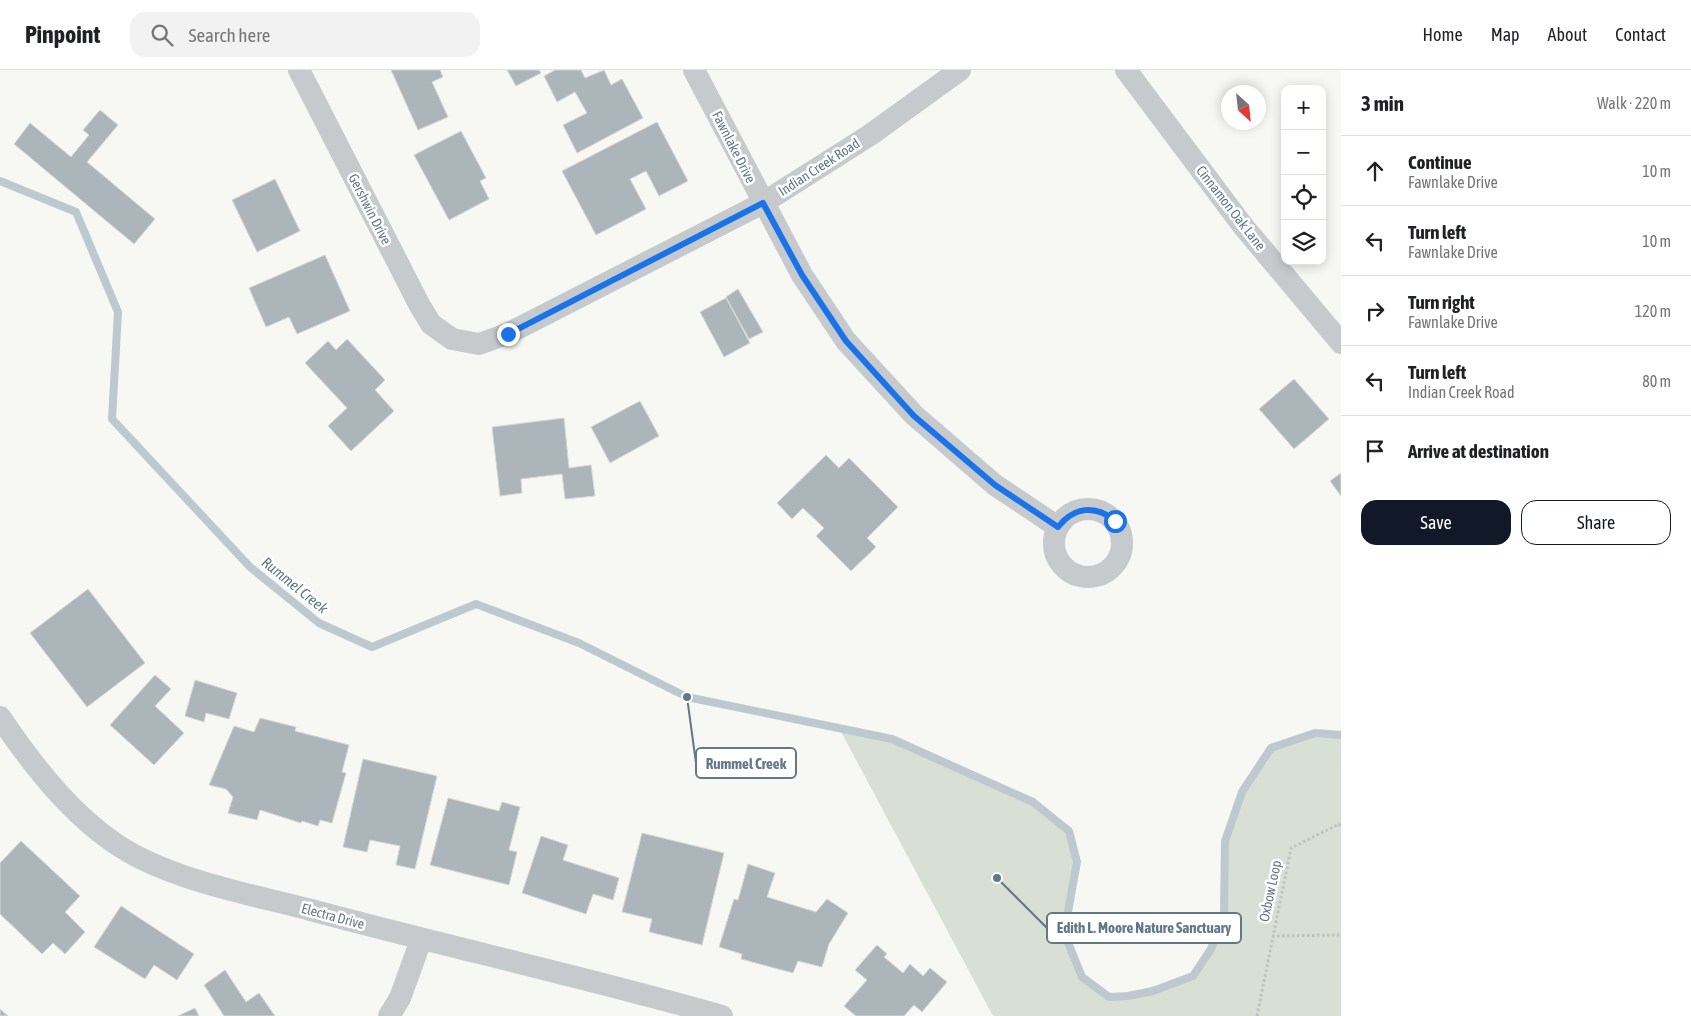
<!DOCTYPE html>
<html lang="en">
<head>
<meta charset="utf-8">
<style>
  body { margin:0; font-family:"Asap Condensed",sans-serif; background:#f2f2f2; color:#202124 }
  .controls { position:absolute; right:15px; top:15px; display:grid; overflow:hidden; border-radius:10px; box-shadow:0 2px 12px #0003 }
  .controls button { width:45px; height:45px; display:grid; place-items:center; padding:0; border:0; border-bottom:1px solid #e0e0e0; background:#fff; color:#202124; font:25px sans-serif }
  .compass { position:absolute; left:1221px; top:15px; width:45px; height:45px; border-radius:50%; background:#fff; box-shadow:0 2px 12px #0003; rotate:153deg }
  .stop { position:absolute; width:15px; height:15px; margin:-11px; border:4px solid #1a73e8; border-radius:50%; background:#fff }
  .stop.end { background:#1a73e8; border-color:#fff; box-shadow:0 1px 5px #0008 }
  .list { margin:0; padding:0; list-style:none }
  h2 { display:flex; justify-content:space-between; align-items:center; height:65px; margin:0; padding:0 20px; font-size:21px }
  h2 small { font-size:16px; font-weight:400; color:#757577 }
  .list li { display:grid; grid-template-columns:32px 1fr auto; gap:15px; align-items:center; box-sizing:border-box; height:70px; padding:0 20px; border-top:1px solid #e0e0e0 }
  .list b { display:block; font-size:19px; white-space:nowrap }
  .list p { margin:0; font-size:16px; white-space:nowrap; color:#757577 }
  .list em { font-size:16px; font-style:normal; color:#757577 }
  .actions { display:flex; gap:10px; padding:15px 20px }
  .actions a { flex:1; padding:11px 0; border:1px solid #111827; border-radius:15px; text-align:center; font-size:18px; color:#111827 }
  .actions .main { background:#111827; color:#fff }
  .icon { flex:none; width:28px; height:28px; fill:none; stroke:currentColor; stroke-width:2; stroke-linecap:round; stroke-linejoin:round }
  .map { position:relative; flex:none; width:1341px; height:946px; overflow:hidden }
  header { display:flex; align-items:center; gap:30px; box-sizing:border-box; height:70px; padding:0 25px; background:#fff; border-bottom:1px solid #e0e0e0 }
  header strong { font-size:24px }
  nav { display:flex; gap:28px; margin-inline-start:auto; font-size:18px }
  .search { width:350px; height:45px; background:#f2f2f2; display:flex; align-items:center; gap:12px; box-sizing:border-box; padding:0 18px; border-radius:15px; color:#757577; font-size:19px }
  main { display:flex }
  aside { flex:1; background:#fff }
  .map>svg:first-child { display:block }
</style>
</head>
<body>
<header>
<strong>Pinpoint</strong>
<div class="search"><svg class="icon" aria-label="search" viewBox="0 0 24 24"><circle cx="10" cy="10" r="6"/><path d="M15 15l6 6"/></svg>Search here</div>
<nav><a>Home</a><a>Map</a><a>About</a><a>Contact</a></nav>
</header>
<main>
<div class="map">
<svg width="1341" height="946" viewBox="0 0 1341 946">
  <rect width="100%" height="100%" fill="#f7f7f3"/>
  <!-- green -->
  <polygon fill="#d8dfd4" points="838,656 892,669 1033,732 1069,761 1077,792 1067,847 1067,870 1082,907 1109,927 1128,926 1153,921 1193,906 1211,879 1224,845 1225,771 1242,722 1271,678 1315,663 1341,665 1341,946 993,946"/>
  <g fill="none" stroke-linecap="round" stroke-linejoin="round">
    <!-- stream -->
    <polyline stroke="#bdc9ce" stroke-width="8" points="0,111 76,142 118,242 112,349 250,497 319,553 372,577 476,534 579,573 687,627 892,669 1033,732 1069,761 1077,792 1067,847 1067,870 1082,907 1109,927 1128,926 1153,921 1193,906 1211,879 1224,845 1225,771 1242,722 1271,678 1315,663 1341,665"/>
  </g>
  <!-- building -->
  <g fill="#acb5ba" stroke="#d8d8d5">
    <polygon points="391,0 440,0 443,7 432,12 448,47 418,60"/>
    <polygon points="507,0 539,0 541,3 516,16"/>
    <polygon points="555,0 581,0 585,8 604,0 611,15 622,9 643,48 577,83 563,55 587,43 575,22 557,32 544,6"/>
    <polygon points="100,40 118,55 87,92 155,149 134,174 14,74 30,53 71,87 89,65 83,60"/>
    <polygon points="657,52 688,111 659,126 646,101 630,109 646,139 596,165 562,101"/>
    <polygon points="461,61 486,108 480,111 489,129 449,150 414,85"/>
    <polygon points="275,109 300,161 257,182 232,130"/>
    <polygon points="325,185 350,241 297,264 289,247 266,257 249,218"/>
    <polygon points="738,219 763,262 749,269 726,227"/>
    <polygon points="726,228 750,273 724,287 700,242"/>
    <polygon points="347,269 385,310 375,320 394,341 351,381 328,356 347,338 305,293 328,271 336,280"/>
    <polygon points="1294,309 1329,349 1294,379 1259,339"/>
    <polygon points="640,331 659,366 610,393 591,357"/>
    <polygon points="564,348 569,398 591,395 595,426 565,429 562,404 521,409 522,423 500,426 492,357"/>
    <polygon points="826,385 839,398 849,388 898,437 867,468 876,477 851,501 816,466 824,458 803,438 792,449 777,433"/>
    <polygon points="1341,403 1341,426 1330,411"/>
    <polygon points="88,519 145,593 87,637 30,563"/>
    <polygon points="155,605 171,619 155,636 184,663 154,695 110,655"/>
    <polygon points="195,610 237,623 229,649 206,643 204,652 185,646"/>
    <polygon points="260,648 296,657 295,661 349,675 342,702 346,703 332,753 320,750 318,756 302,751 301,753 260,740 257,750 228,743 233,727 226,719 209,715 234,656 254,662"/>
    <polygon points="363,689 437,706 415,799 396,795 400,776 370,770 367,782 343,777"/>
    <polygon points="448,728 499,741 502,732 520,737 509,780 517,782 509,815 430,795"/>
    <polygon points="642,763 724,783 702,875 649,862 652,849 622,842"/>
    <polygon points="541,766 568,775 563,790 619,808 613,830 593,824 586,844 522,823"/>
    <polygon points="21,771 80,826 65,842 85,862 65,884 53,873 42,884 0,844 0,793"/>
    <polygon points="748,794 775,803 767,827 816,842 827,829 848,843 829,874 822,897 798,891 793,903 741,889 742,884 719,877 734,829 738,830"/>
    <polygon points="121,836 194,884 177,910 154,895 145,909 94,877"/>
    <polygon points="877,875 887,884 884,887 903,903 910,894 923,906 930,898 947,912 922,942 914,935 904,946 856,946 844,936 867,910 855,900"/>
    <polygon points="225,900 246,932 259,923 275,946 224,946 204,915"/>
    <polygon points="195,938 199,946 178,946"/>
    <polygon points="0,939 8,946 0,946"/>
  </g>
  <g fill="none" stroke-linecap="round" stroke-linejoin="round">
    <!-- path -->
    <g stroke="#bfc2c4" stroke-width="3" stroke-dasharray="2.5 2.5" stroke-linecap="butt">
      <polyline points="1272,866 1341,865"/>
      <polyline points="1257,946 1291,778 1339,754 1341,757"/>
    </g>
    <!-- street -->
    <g stroke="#c6cacd" stroke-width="22">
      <polyline points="299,0 420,236 431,254 452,269 479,274 507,264 763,133 870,65 960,0"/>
      <polyline points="694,0 802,205 846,271 914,345 995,415 1058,457"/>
      <polyline points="1126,0 1243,156 1341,273"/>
      <circle cx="1088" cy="473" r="34"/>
      <path d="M 0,647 C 35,699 81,758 138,787 C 191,814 254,825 311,840 C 448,877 586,907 722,946"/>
      <polyline points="389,946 400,928 421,870"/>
    </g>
  </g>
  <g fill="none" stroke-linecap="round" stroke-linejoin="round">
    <!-- route -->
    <path stroke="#1a73e8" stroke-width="6" d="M 508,264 L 763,133 L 802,205 L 846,271 L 914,346 L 995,415 L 1058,457 C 1074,437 1095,434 1115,451"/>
  </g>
  <g text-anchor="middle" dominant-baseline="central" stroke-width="5" stroke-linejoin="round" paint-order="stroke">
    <!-- street labels -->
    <g font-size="14" fill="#637886" stroke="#fff">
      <text transform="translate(734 77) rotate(63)">Fawnlake Drive</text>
      <text transform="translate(819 97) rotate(-33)">Indian Creek Road</text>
      <text transform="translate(1231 138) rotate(52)">Cinnamon Oak Lane</text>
      <text transform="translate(370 139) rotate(63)">Gershwin Drive</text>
      <text transform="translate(1270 821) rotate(-78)">Oxbow Loop</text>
      <text transform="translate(333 846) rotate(15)">Electra Drive</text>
    </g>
    <!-- water labels -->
    <g font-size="15" font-style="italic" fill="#5f7a83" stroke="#fff">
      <text transform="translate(295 515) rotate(39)">Rummel Creek</text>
    </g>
  </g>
  <!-- callouts -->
  <path fill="none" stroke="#637886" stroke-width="2" d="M687 627L696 693M997 808L1047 858"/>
  <g fill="#637886" stroke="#fff" stroke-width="2">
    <circle cx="687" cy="627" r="5"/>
    <circle cx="997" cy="808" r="5"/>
  </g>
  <g fill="#fff" stroke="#637886" stroke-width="2">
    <rect x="696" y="678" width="100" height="30" rx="5"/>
    <rect x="1047" y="843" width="194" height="30" rx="5"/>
  </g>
  <g font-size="15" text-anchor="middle" font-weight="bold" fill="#637886">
    <text x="746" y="699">Rummel Creek</text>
    <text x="1144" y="863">Edith L. Moore Nature Sanctuary</text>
  </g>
</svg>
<div class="controls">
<button>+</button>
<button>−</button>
<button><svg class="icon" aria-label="locate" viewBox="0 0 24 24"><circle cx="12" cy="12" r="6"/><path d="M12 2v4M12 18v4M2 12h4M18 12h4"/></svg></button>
<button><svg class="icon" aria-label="layers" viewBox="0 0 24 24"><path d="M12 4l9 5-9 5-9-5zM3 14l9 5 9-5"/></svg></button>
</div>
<svg class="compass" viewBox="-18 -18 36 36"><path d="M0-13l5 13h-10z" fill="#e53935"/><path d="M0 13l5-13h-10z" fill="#757577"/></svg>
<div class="stop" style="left:1115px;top:451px"></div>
<div class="stop end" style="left:508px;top:264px"></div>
</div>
<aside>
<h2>3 min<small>Walk · 220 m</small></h2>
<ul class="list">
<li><svg class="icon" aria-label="ahead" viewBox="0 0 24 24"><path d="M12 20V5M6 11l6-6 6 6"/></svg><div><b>Continue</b><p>Fawnlake Drive</p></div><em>10 m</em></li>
<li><svg class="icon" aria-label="left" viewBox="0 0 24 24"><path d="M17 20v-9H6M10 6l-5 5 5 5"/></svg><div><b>Turn left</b><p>Fawnlake Drive</p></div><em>10 m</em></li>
<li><svg class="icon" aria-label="right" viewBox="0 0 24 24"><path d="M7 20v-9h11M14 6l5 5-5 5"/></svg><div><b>Turn right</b><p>Fawnlake Drive</p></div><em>120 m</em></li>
<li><svg class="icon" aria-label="left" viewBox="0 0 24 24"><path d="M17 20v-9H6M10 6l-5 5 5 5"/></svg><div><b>Turn left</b><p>Indian Creek Road</p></div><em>80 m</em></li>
<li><svg class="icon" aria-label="arrive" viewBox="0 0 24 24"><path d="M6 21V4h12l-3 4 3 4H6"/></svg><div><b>Arrive at destination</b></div></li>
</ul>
<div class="actions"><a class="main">Save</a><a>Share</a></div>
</aside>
</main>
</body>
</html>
